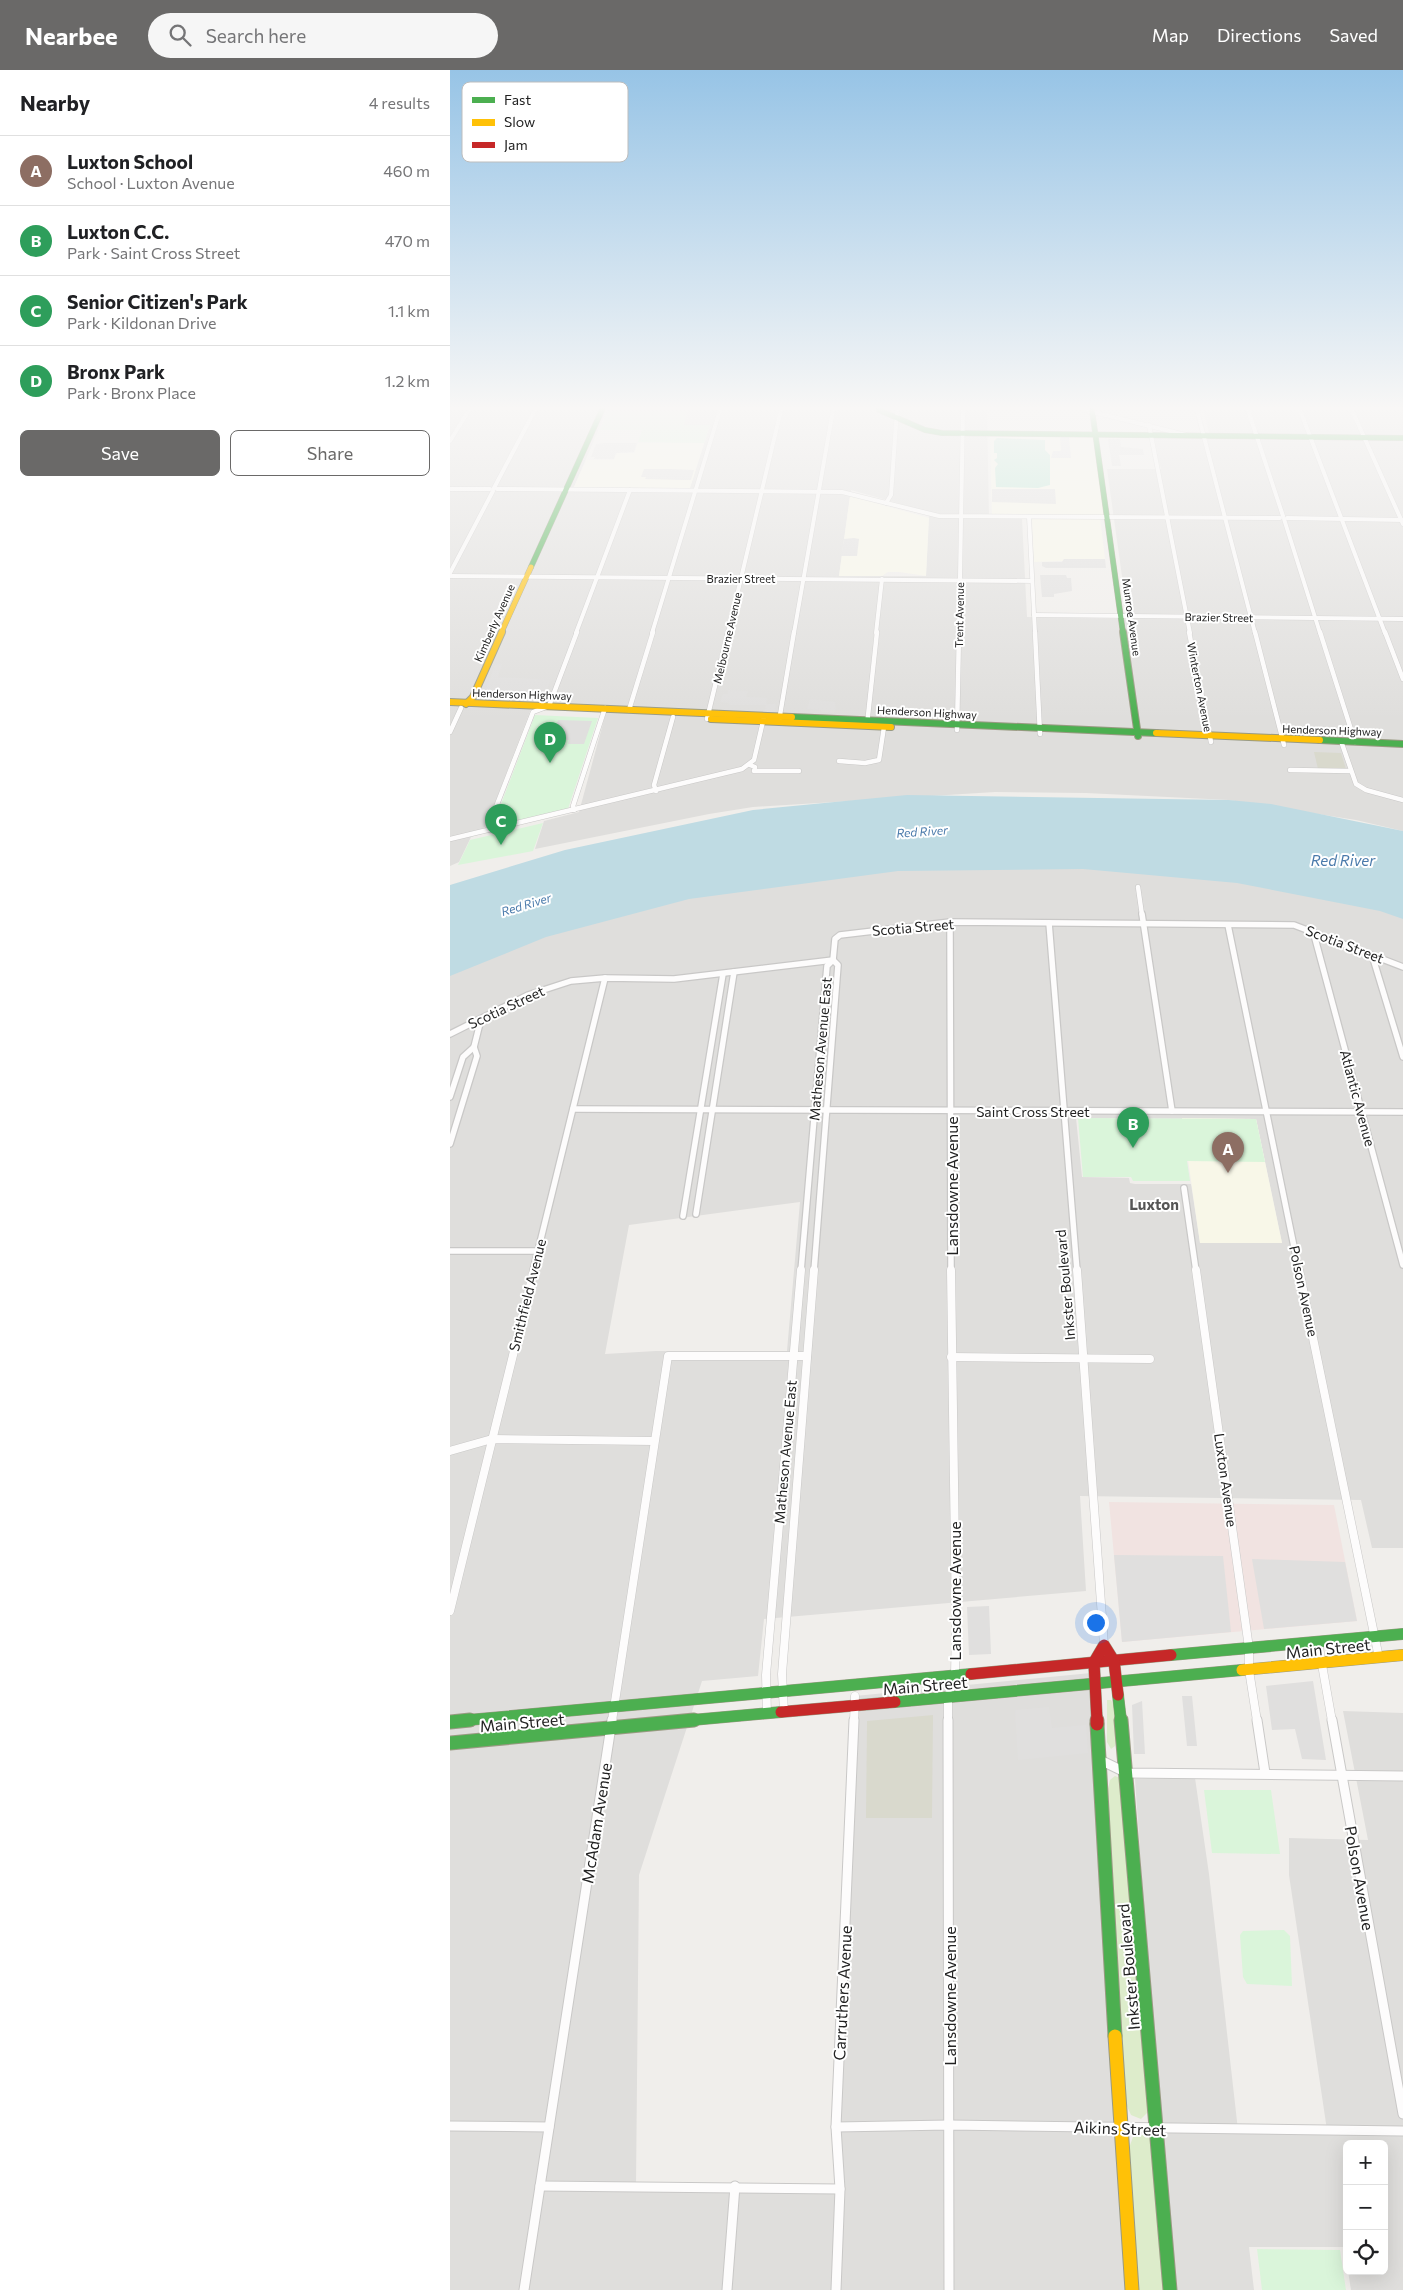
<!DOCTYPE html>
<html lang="en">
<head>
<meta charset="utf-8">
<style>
  body { margin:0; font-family:Commissioner,sans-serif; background:#f6f6f6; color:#202124 }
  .controls { position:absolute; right:15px; bottom:15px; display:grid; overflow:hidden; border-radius:8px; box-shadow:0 5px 20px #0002 }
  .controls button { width:45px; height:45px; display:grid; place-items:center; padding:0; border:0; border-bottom:1px solid #e0e0e0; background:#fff; color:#202124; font:25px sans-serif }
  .you { position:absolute; left:645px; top:1552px; width:18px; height:18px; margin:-12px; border:4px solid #fff; border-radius:50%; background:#1a73e8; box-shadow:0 0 0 8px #1a73e833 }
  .badge { display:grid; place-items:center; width:32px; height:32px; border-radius:50%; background:#6a6968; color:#fff; font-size:16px; font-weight:700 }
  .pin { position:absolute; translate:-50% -41px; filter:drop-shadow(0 1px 2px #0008) }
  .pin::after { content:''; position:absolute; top:26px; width:18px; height:15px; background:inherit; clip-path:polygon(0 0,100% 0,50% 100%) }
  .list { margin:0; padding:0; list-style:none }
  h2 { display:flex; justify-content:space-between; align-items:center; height:65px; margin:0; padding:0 20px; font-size:21px }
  h2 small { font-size:16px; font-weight:400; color:#757577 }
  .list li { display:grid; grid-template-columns:32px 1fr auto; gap:15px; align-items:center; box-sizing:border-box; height:70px; padding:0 20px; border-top:1px solid #e0e0e0 }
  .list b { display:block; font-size:19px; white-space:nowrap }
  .list p { margin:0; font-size:16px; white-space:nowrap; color:#757577 }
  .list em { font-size:16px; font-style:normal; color:#757577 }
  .actions { display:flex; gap:10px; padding:15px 20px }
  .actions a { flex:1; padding:11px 0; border:1px solid #6a6968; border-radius:8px; text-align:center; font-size:18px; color:#6a6968 }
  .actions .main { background:#6a6968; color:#fff }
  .icon { flex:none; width:28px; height:28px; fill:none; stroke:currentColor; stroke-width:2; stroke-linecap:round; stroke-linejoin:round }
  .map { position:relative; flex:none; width:953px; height:2220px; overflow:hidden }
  header { display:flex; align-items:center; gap:30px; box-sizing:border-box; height:70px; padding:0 25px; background:#6a6968; color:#fff }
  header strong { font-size:24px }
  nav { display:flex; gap:28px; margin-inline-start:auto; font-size:18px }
  .search { width:350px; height:45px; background:#f6f6f6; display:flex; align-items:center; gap:12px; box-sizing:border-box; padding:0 18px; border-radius:28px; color:#757577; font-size:19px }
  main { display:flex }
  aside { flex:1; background:#fff }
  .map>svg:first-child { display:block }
</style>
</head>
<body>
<header>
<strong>Nearbee</strong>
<div class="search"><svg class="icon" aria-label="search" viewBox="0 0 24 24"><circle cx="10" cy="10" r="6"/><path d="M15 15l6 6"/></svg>Search here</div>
<nav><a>Map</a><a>Directions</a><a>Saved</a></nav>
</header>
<main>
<aside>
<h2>Nearby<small>4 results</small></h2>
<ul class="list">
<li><span class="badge" style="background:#8d6e63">A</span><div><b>Luxton School</b><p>School · Luxton Avenue</p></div><em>460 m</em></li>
<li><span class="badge" style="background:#2e9e5b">B</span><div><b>Luxton C.C.</b><p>Park · Saint Cross Street</p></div><em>470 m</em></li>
<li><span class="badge" style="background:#2e9e5b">C</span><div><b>Senior Citizen's Park</b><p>Park · Kildonan Drive</p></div><em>1.1 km</em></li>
<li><span class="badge" style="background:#2e9e5b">D</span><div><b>Bronx Park</b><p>Park · Bronx Place</p></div><em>1.2 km</em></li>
</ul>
<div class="actions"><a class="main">Save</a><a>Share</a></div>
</aside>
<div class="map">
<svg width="953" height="2220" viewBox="0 0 953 2220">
  <rect width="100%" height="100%" fill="#f0eeeb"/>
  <!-- residential -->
  <g fill="#dfdedc" fill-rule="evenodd">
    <path d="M 0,340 L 537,340 L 539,448 L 572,449 L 577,547 L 678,549 L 657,399 L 711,399 L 700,362 L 759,363 L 753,340 L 953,340 L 953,761 L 906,750 L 779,730 L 636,723 L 545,722 L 303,737 L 259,744 L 85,779 L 94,751 L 129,742 L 158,635 L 84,631 L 36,756 L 21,767 L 9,792 L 0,796 ZM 157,340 L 236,341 L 234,355 L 260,355 L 240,418 L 124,417 ZM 401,420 L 479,442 L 476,506 L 389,506 Z"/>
    <path d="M 433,792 L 777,803 L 953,844 L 953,1478 L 922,1478 L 911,1430 L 630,1426 L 636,1521 L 314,1549 L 308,1606 L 252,1611 L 189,1805 L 186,2115 L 390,2119 L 386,2057 L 405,1626 L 641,1603 L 682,2220 L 0,2220 L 0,890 L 198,832 ZM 626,1048 L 806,1049 L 832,1173 L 750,1173 L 741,1114 L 685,1114 L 680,1113 L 679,1108 L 632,1107 ZM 350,1132 L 337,1281 L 206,1281 L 155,1284 L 179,1155 Z"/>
    <polygon points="893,1641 953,1643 953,2220 901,2220 898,2201 934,2201 934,2074 897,2074 897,2195 894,2177 799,2177 804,2220 720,2220 685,1709 745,1708 759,1804 788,2060 877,2060 839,1805 839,1768 918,1770"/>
  </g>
  <!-- commercial -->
  <polygon fill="#f1e3e1" points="659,1432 884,1435 907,1551 672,1572"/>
  <!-- education -->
  <g fill="#f8f7e8">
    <polygon points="540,366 643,366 655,445 542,445"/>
    <polygon points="188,373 254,373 240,418 124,417 136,390 163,390 167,383 184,383"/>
    <polygon points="400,426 479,448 476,506 449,502 438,502 432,506 389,506"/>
    <polygon points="650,448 655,489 584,492 582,449"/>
    <polygon points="732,1048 806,1049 832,1173 750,1173"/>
  </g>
  <!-- construction -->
  <g fill="#d9d9cd">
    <polygon points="864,682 891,683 896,699 868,699"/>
    <polygon points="483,1645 482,1748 416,1748 417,1651"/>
  </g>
  <!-- grass -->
  <g fill="#ddeccb">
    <path d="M 657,1630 L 661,1630 C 668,1641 667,1663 665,1676 L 661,1679 L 657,1672 Z"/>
    <polygon points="665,1706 670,1708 699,2041 691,2049 681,2045 676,2034 657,1723 660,1710"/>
    <polygon points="688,2064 697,2066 701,2070 714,2220 689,2220 679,2078 683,2067"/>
  </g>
  <!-- park -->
  <g fill="#daf5da">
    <polygon points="158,341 237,341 234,355 260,355 254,373 188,372 192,360 150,360"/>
    <polygon points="85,645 148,648 118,739 47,756 43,755"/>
    <polygon points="93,753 83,781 8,795 20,770"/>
    <polygon points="628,1048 806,1049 815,1092 737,1091 740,1111 683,1111 681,1107 633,1107"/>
    <polygon points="754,1720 821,1720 830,1784 762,1783"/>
    <polygon points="834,1860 840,1866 842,1916 797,1914 793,1907 790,1865 793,1861"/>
    <polygon points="807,2179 890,2180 896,2220 812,2220"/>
  </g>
  <!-- pitch -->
  <polygon fill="#b7e6d2" points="547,368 595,370 595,380 600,385 600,415 588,418 546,417 545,398 548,394 544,390 547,388 547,383 544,383 544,371"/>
  <!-- parking -->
  <g fill="#e0dfde">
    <polygon points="658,369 670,369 671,377 693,379 694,385 669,385 671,396 662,396"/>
    <polygon points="154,373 187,373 184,382 166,383 164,389 144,389 145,387 141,387 146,374"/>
    <polygon points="194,399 221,399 244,400 241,410 232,410 195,409 196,407 191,407"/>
    <polygon points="542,419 605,419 606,434 542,432"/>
    <polygon points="404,468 409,469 407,486 391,486 394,469"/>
    <polygon points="614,489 655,489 656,498 596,498 592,496 592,492 612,492"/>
    <polygon points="590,505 616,505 617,508 621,508 622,521 604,524 604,527 592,527"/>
    <polygon points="52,594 48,607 101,610 92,631 32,628 45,595"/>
    <polygon points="278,620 298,621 296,627 317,628 316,634 326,634 325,642 314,642 316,635 280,635 279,633 270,632 273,624 278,624"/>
    <polygon points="360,629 385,632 386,640 384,643 371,642 371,640 357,639"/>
    <polygon points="108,650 142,651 134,674 118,674 119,670 102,669"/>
    <polygon points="664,1485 773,1486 781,1562 672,1572"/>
    <polygon points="802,1489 895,1492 907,1551 814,1559"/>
    <polygon points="539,1536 541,1584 519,1585 517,1537"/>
    <polygon points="863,1611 876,1690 852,1689 845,1659 822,1660 816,1616"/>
    <polygon points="732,1626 742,1626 747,1676 737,1676"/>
    <polygon points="692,1631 695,1684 684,1684 682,1635"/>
    <polygon points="599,1637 602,1658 636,1655 638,1683 568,1690 565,1640"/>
  </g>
  <!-- plaza -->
  <polygon fill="#e2e1e5" points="610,367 619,367 621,388 601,388 603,381 611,381"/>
  <!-- water -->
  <polygon fill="#bfdbe3" points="457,725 779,730 821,734 953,761 953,849 930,841 787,813 633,799 448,801 239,829 96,867 0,906 0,815 115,780 303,740"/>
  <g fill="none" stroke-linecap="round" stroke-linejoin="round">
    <defs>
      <g id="street-far4">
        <polyline points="635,340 736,365"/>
        <polyline points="747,340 805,563"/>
        <polyline points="798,340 833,446"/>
        <polyline points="850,340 935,563"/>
        <polyline points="902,340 953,454"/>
        <polyline points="699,355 740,563"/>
        <polyline points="0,371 19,340"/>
        <polyline points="44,418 85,340"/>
        <polyline points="0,419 40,419"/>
        <polyline points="47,419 392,422 489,446 830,448"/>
        <polyline points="436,433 441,425 447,340"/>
        <polyline points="579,447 585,563"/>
        <polyline points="837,448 953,450"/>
        <polyline points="834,449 870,563"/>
        <polyline points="0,503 43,421"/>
        <polyline points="0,506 582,511"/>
        <polyline points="584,545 953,549"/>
        <polyline points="126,563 180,420"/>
        <polyline points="202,563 270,340"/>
        <polyline points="278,563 331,340"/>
        <polyline points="344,563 383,340"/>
        <polyline points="426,563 432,509"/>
        <polyline points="509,563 513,340"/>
      </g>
      <g id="street-far3">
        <polyline points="585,562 590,664"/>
        <polyline points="739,562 761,672"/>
        <polyline points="805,562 834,675"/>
        <polyline points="870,562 905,672"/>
        <polyline points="935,562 953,609"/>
        <polyline points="179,640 203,562"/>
        <polyline points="257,649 278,562"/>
        <polyline points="329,651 344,562"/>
        <polyline points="417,655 427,562"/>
        <polyline points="507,660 509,562"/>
        <polyline points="0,662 11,638"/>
        <polyline points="891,671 906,714 916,720 953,730"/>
        <polyline points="389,691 415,693 429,690 434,657"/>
        <polyline points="300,695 305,697 304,701 349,701"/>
        <polyline points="840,700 900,701"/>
        <polyline points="206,721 204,715 223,647"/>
        <polyline points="124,740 123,736 155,638"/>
        <polyline points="40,760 39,755 83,642 99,636 127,562"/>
        <polyline points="0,769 292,699 304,690 314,647"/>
        <polyline points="688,817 692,845"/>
      </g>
      <g id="street-far2">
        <polyline points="692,844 722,1041"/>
        <polyline points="500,852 501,1201"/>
        <polyline points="599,853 627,1201"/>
        <polyline points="778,855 849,1201"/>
        <polyline points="863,861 953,1195"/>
        <polyline points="922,885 953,987"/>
        <polyline points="383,890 385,869 390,865 500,852 844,855 953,897"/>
        <polyline points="0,964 78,925 121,911 155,908 224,909 383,890"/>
        <polyline points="0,1027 13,987 24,977"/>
        <polyline points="123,1039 953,1042"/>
        <polyline points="0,1074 27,986 24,977 31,949"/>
        <polyline points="734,1118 746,1201"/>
        <polyline points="246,1144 284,902"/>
        <polyline points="233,1146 273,904"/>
        <polyline points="0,1181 88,1181"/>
        <polyline points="83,1201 155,908"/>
        <polyline points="351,1201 377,896 383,890"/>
        <polyline points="364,1201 388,895 383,890"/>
      </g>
      <g id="street-far1">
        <polyline points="627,1200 654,1575"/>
        <polyline points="746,1200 799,1578 799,1600 807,1651"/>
        <polyline points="849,1200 929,1588"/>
        <polyline points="501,1287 700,1289"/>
        <polyline points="0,1381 42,1369 204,1371"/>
        <polyline points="0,1541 84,1200"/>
        <polyline points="868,1572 882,1651"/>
        <polyline points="334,1642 332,1604 364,1200"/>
        <polyline points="317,1644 316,1605 351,1200"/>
        <polyline points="162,1651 218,1286 357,1286"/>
        <polyline points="404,1651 405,1626"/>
        <polyline points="498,1651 498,1627 505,1605 506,1552 501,1200"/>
      </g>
      <g id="street">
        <polyline points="498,1650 499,2220"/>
        <polyline points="807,1650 815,1703"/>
        <polyline points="882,1650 953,2044"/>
        <polyline points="650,1690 677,1703 953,1706"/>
        <polyline points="0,2056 99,2057"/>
        <polyline points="386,2057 499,2055 953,2061"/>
        <polyline points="90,2116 390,2119"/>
        <polyline points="74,2220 162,1650"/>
        <polyline points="277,2220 285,2116"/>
        <polyline points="386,2220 390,2119 386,2057 404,1650"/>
      </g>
      <g id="fast-far3">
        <polyline points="429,340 475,360 492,363 953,368"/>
        <polyline points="642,340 673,563"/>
        <polyline points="81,497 152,340"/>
      </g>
      <g id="fast-far2">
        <polyline points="673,562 688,666"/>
        <polyline points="342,647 706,663"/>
        <polyline points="870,670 953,674"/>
      </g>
      <g id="fast-far1">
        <polyline points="721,1585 953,1564"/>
        <polyline points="668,1625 671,1651"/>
        <polyline points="445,1632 792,1600"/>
        <polyline points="7,1651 521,1604"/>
        <polyline points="231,1651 331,1642"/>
      </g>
      <g id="fast">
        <polyline points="671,1650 720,2220"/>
        <polyline points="0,1652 20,1650"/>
        <polyline points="647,1654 665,1966"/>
        <polyline points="0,1673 244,1650"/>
      </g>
      <polyline id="slow-far3" points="51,563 81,497"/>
      <g id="slow-far2">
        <polyline points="0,632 342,647"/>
        <polyline points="16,634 23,627 52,562"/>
        <polyline points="261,649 441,657"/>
        <polyline points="706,663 870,670"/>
      </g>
      <polyline id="slow-far1" points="792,1600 953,1585"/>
      <polyline id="slow" points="665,1966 682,2220"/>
      <g id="jam-far1">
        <polyline points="521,1604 721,1585"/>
        <polyline points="331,1642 445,1632"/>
        <polyline points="647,1651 644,1592 654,1575 664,1591 668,1625"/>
      </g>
      <polyline id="jam" points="647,1650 647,1654"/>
    </defs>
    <!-- street-far4 casing -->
    <use href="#street-far4" stroke="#c9c8c7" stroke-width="5"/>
    <!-- street-far3 casing -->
    <use href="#street-far3" stroke="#c9c8c7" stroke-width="5.5"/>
    <!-- street-far2 casing -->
    <use href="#street-far2" stroke="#c9c8c7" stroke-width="8"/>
    <!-- street-far1 casing -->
    <use href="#street-far1" stroke="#c9c8c7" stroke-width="9"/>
    <!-- street casing -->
    <use href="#street" stroke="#c9c8c7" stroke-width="11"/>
    <!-- fast-far3 casing -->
    <use href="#fast-far3" stroke="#999a82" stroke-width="6"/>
    <!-- fast-far2 casing -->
    <use href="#fast-far2" stroke="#999a82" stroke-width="8"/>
    <!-- fast-far1 casing -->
    <use href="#fast-far1" stroke="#999a82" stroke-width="12"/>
    <!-- fast casing -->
    <use href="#fast" stroke="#999a82" stroke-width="15"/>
    <!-- slow-far3 casing -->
    <use href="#slow-far3" stroke="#999a82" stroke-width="6"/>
    <!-- slow-far2 casing -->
    <use href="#slow-far2" stroke="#999a82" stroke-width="8"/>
    <!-- slow-far1 casing -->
    <use href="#slow-far1" stroke="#999a82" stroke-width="12"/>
    <!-- slow casing -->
    <use href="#slow" stroke="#999a82" stroke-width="15"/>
    <!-- jam-far1 casing -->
    <use href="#jam-far1" stroke="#999a82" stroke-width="12"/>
    <!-- jam casing -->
    <use href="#jam" stroke="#999a82" stroke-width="15"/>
    <!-- street-far4 -->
    <use href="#street-far4" stroke="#fdfcfc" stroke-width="4"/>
    <!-- street-far3 -->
    <use href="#street-far3" stroke="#fdfcfc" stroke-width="4.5"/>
    <!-- street-far2 -->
    <use href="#street-far2" stroke="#fdfcfc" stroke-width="5.5"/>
    <!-- street-far1 -->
    <use href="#street-far1" stroke="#fdfcfc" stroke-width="8"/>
    <!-- street -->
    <use href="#street" stroke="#fdfcfc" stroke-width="9"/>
    <!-- fast-far3 -->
    <use href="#fast-far3" stroke="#4caf50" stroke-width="5"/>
    <!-- fast-far2 -->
    <use href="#fast-far2" stroke="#4caf50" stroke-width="6"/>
    <!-- fast-far1 -->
    <use href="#fast-far1" stroke="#4caf50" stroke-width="11"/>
    <!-- fast -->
    <use href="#fast" stroke="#4caf50" stroke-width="13"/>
    <!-- slow-far3 -->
    <use href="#slow-far3" stroke="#ffc107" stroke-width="5"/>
    <!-- slow-far2 -->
    <use href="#slow-far2" stroke="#ffc107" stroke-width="6"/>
    <!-- slow-far1 -->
    <use href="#slow-far1" stroke="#ffc107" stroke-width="11"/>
    <!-- slow -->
    <use href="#slow" stroke="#ffc107" stroke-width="13"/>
    <!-- jam-far1 -->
    <use href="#jam-far1" stroke="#c62828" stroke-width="11"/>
    <!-- jam -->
    <use href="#jam" stroke="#c62828" stroke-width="13"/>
  </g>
  <!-- sky -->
  <linearGradient id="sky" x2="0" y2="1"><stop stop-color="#97c4e6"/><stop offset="0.52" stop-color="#f8f7f6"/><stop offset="1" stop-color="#f8f7f6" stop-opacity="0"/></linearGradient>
  <rect width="953" height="650" fill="url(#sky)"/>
  <g text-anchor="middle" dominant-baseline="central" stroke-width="4" stroke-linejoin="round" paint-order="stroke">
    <!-- far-street labels -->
    <g font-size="11" fill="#222" stroke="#fff">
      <text x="291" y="508">Brazier Street</text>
      <text transform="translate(509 545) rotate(-89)">Trent Avenue</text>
      <text transform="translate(682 547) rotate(82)">Munroe Avenue</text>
      <text transform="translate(769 547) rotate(1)">Brazier Street</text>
      <text transform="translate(44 553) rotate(-66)">Kimberly Avenue</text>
      <text transform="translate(277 568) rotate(-77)">Melbourne Avenue</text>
      <text transform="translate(750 617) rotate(79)">Winterton Avenue</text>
      <text transform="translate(72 624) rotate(2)">Henderson Highway</text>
      <text transform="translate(477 642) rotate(3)">Henderson Highway</text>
      <text transform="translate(882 660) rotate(2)">Henderson Highway</text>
    </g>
    <!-- far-water labels -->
    <g font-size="12" font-style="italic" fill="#4a7aab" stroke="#fff">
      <text transform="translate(472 761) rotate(-4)">Red River</text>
      <text transform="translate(76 834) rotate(-17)">Red River</text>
    </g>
    <!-- street labels -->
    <g font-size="14" fill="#222" stroke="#fff">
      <text transform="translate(463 857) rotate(-5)">Scotia Street</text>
      <text transform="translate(895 874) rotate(21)">Scotia Street</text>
      <text transform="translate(56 937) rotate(-25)">Scotia Street</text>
      <text transform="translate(370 979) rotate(-85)">Matheson Avenue East</text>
      <text transform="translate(908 1028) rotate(75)">Atlantic Avenue</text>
      <text x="583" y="1041">Saint Cross Street</text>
      <text transform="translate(615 1215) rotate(-95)">Inkster Boulevard</text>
      <text transform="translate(854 1221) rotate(78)">Polson Avenue</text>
      <text transform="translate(77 1225) rotate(-76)">Smithfield Avenue</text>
      <text transform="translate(335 1382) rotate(-85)">Matheson Avenue East</text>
      <text transform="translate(776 1410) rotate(82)">Luxton Avenue</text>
    </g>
    <!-- water labels -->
    <g font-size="15" font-style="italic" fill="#4a7aab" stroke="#fff">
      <text x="893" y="790">Red River</text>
    </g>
    <!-- neighbourhood labels -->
    <g font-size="15" font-weight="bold" fill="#555" stroke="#fff">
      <text x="704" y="1134">Luxton</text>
    </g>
    <!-- near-street labels -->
    <g font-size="16" fill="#222" stroke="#fff">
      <text transform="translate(501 1116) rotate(-90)">Lansdowne Avenue</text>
      <text transform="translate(504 1521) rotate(-90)">Lansdowne Avenue</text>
      <text transform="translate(878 1578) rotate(-6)">Main Street</text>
      <text transform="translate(475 1615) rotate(-5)">Main Street</text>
      <text transform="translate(72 1652) rotate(-5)">Main Street</text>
      <text transform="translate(146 1753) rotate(-81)">McAdam Avenue</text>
      <text transform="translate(910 1808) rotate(80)">Polson Avenue</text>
      <text transform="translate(678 1897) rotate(-95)">Inkster Boulevard</text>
      <text transform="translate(392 1923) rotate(-87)">Carruthers Avenue</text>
      <text transform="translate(499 1926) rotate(-90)">Lansdowne Avenue</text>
      <text transform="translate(670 2058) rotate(2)">Aikins Street</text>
    </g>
  </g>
  <!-- legend -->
  <rect x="12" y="12" width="166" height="80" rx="8" fill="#fff" stroke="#bdbdbd" stroke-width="1"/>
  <rect x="22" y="27" width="23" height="6" fill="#4caf50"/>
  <rect x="22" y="49" width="23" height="7" fill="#ffc107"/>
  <rect x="22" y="72" width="23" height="6" fill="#c62828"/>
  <g font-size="14" fill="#222">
    <text x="54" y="35">Fast</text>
    <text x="54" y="57">Slow</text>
    <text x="54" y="80">Jam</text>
  </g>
</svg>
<div class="controls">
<button>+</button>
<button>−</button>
<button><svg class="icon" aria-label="locate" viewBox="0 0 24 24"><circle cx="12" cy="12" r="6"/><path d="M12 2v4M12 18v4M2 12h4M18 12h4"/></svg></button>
</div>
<div class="you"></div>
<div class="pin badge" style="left:778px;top:1103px;background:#8d6e63">A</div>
<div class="pin badge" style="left:683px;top:1078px;background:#2e9e5b">B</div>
<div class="pin badge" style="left:51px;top:775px;background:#2e9e5b">C</div>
<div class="pin badge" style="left:100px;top:693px;background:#2e9e5b">D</div>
</div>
</main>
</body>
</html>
